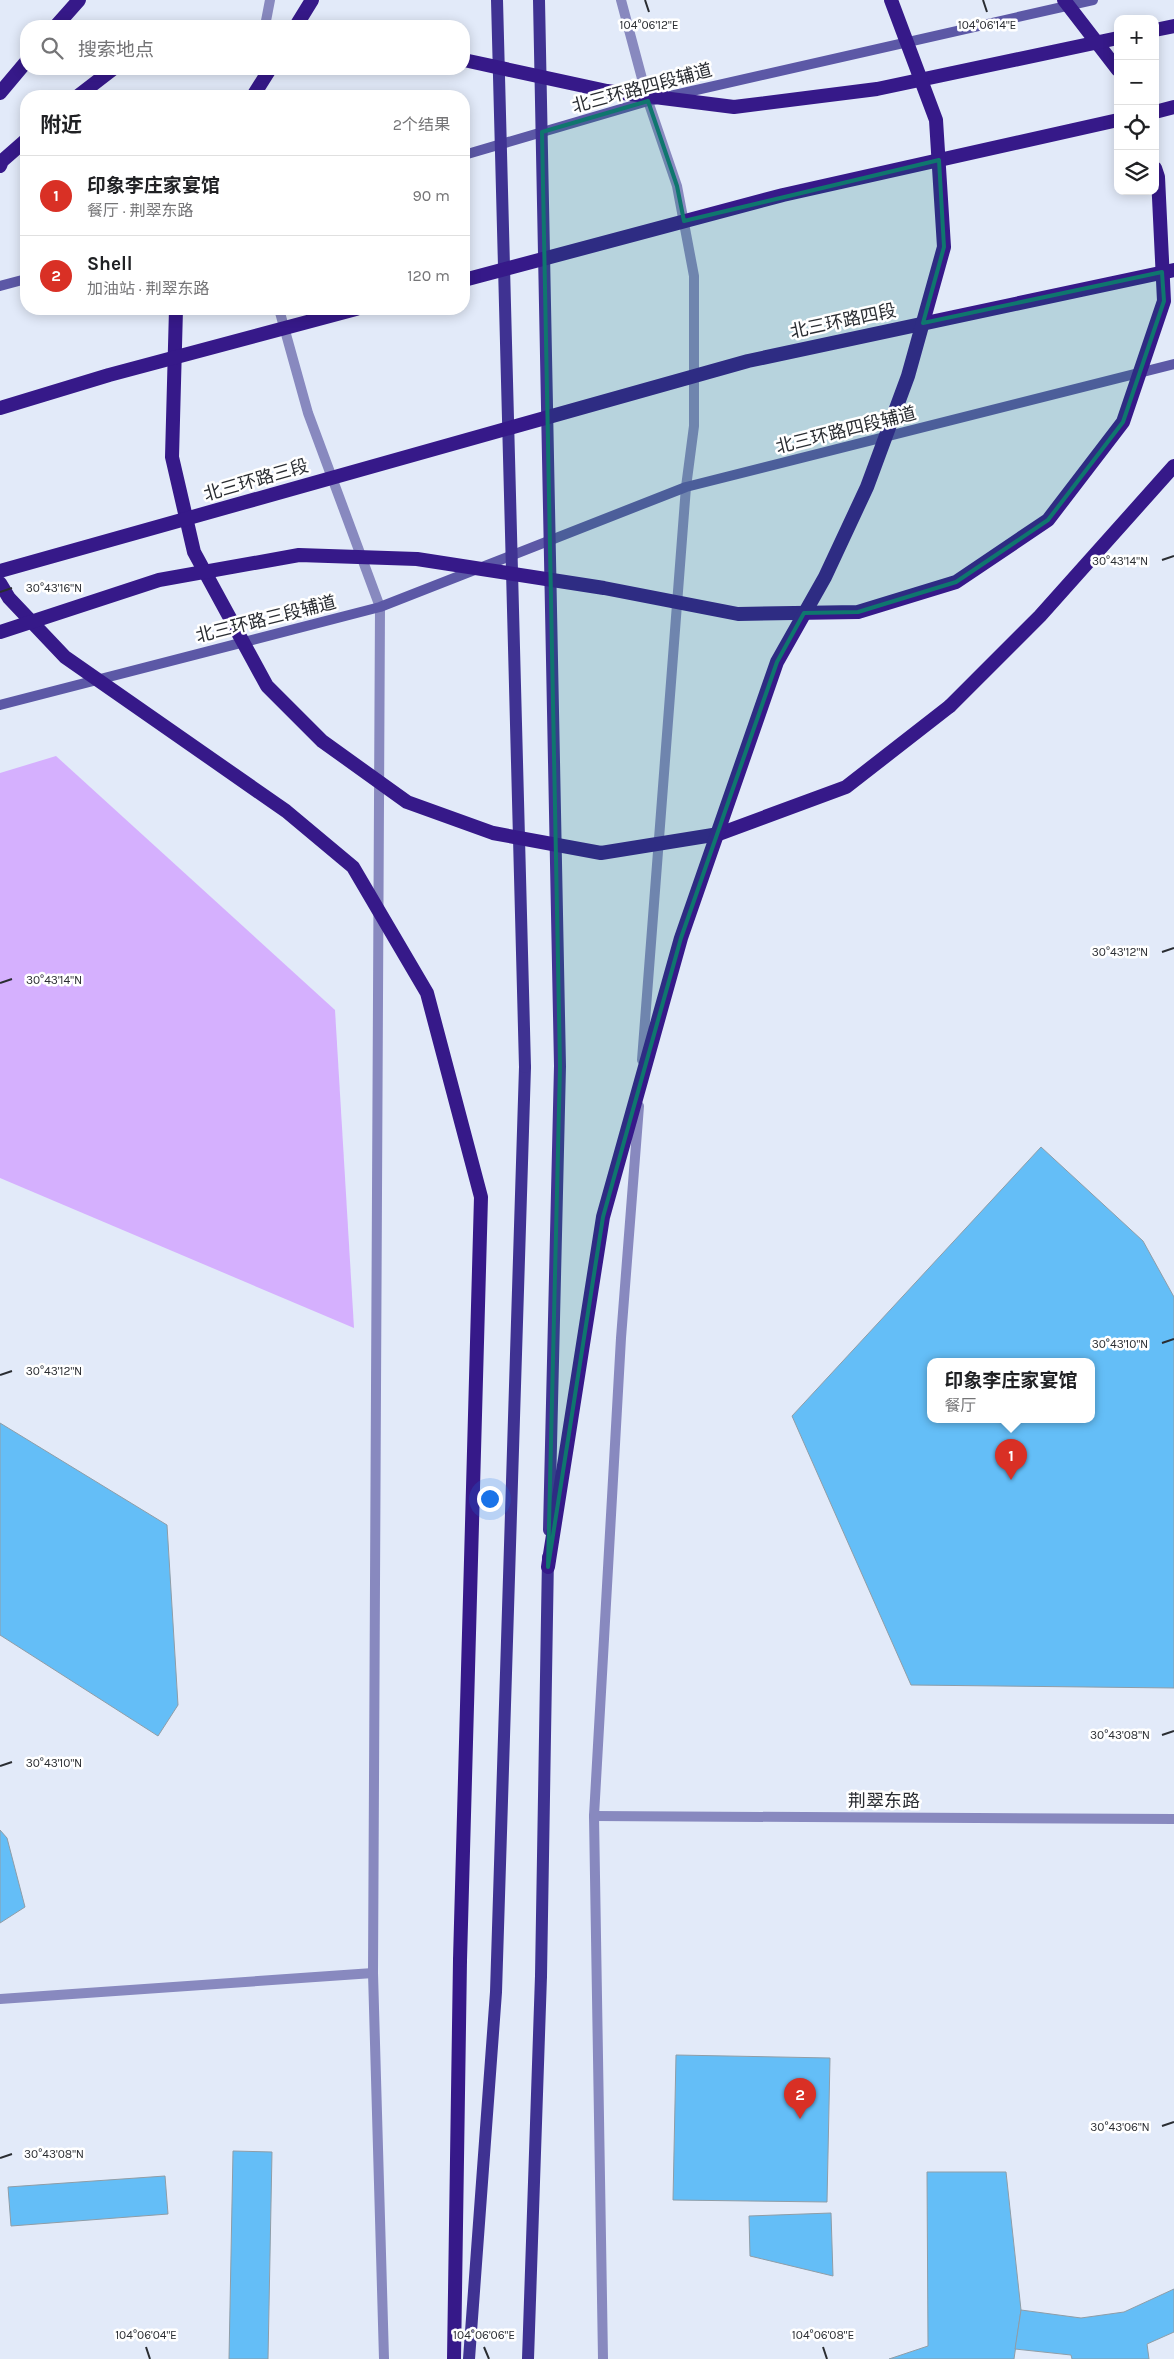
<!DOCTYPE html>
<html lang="zh">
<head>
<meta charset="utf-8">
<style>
  body { margin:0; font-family:Karla,"Noto Sans SC",sans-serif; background:#f2f2f2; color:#202124 }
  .controls { position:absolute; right:15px; top:15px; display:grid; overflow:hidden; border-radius:10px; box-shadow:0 2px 12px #0003 }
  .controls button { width:45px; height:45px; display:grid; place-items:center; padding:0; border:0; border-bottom:1px solid #e0e0e0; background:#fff; color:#202124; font:25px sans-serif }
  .you { position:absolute; left:489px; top:1498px; width:18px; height:18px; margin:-12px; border:4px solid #fff; border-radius:50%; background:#1a73e8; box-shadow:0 0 0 8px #1a73e833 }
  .badge { display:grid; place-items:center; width:32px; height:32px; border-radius:50%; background:#d93025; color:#fff; font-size:16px; font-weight:700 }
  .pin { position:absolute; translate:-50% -41px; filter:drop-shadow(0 1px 2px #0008) }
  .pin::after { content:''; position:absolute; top:26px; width:18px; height:15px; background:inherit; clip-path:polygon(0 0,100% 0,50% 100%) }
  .popup { position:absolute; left:927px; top:1358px; width:168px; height:65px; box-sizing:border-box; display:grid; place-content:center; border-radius:10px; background:#fff; filter:drop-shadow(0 1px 4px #0005); font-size:16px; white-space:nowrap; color:#757577 }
  .popup b { font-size:19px; color:#202124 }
  .popup::after { content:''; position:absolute; left:50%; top:100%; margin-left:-10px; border:10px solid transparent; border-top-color:#fff }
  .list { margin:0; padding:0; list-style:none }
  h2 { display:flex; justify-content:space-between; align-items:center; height:65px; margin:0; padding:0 20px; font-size:21px }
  h2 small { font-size:16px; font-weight:400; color:#757577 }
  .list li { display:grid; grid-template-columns:32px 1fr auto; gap:15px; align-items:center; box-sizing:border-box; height:80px; padding:0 20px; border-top:1px solid #e0e0e0 }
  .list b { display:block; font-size:19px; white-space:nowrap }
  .list p { margin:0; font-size:16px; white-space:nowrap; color:#757577 }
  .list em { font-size:16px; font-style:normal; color:#757577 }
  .icon { flex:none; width:28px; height:28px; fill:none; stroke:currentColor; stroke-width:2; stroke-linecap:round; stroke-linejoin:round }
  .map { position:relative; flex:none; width:1174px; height:2359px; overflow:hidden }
  .search { position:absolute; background:#fff; box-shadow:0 2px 12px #0003; left:20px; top:20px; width:450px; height:55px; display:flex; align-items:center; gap:12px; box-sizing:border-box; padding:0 18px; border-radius:20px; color:#757577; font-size:19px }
  .panel { position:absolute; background:#fff; box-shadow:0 2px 12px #0003; left:20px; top:90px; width:450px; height:225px; border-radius:20px }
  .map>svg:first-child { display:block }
</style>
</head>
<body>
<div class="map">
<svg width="1174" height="2359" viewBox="0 0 1174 2359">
  <rect width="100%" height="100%" fill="#e2eaf9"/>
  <!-- green -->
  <polygon fill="#d5b0fe" points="56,756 335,1010 354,1328 0,1178 0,773"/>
  <!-- building -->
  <g fill="#64bef7" stroke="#8f9da7" fill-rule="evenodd">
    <path d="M 1041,1147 L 1143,1241 L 1174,1297 L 1174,1688 L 911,1685 L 792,1416 ZM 931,1361 L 1091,1361 L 1091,1419 L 931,1419 Z"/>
    <polygon points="0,1423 167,1525 178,1705 158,1736 0,1635"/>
    <polygon points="0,1830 7,1838 25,1907 0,1923"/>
    <polygon points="676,2055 830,2058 827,2202 673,2200"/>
    <polygon points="233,2151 272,2152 268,2359 229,2359"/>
    <polygon points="927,2172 1006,2172 1021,2310 1014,2359 889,2359 928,2346"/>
    <polygon points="165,2176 168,2214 11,2226 8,2187"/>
    <polygon points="831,2213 833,2276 750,2256 749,2216"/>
    <polygon points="1174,2289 1174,2332 1147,2344 1149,2359 1072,2359 1071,2355 1015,2349 1021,2310 1081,2318 1124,2312"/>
  </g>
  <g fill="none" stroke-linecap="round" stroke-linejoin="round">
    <!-- minor -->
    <g stroke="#8889bf" stroke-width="10">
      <polyline points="594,1816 1174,1819"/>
      <polyline points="0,1999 373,1973"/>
    </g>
    <!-- tertiary -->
    <g stroke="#8889bf" stroke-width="10">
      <polyline points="621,0 648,101 677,186 694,276 694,426 686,487 642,1060"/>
      <polyline points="265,26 270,0"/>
      <polyline points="279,309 308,413 380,607 373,1973 384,2359"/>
      <polyline points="603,2359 594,1816 621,1338 639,1106"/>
    </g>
    <!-- secondary -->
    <g stroke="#5c58a6" stroke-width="10">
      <polyline points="464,155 648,101 1093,0"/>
      <polyline points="0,286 26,279"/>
      <polyline points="0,705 380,607 686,487 1174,364"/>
    </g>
    <!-- primary -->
    <g stroke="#3f3292" stroke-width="12">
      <polyline points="469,2359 496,1992 525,1067"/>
      <polyline points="528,2359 541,1976"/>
    </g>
    <!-- trunk -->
    <g stroke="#361989" stroke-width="14">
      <polyline points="56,26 79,0"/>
      <polyline points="296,26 312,0"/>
      <polyline points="1155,30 1174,26"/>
      <polyline points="0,93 26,62"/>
      <polyline points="78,96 113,69"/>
      <polyline points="1155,112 1174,107"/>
      <polyline points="0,166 2,161 26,140"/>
      <polyline points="950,706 1040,616 1174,466"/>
      <polyline points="454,2359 460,1960"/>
    </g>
    <!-- primary-bridge -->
    <g stroke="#3f3292" stroke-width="12">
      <polyline points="497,0 525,1067"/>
      <polyline points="539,0 560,1066 549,1530"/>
      <polyline points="541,1976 548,1557"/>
    </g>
    <!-- trunk-bridge -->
    <g stroke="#361989" stroke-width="14">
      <polyline points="1064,0 1118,70"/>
      <polyline points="464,60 607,91 734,107 877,89 1118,38"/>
      <polyline points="253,96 270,69"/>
      <polyline points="464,280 783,195 1118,120"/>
      <polyline points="176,309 172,457 194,552 267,686 322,741 407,802 493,833 601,853 719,834 846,787 950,706"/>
      <polyline points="0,408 109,375 356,309"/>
      <polyline points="0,571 748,361 1174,270"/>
      <polyline points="0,583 9,598 65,657 286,811 353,867 427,993 481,1197 460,1960"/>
      <polyline points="0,632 159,580 299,555 417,559 604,588 738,614 858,612 956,582 1048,520 1123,422 1164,301 1158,177 1155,168"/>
      <polyline points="548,1567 603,1217 681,938 777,662 825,577 867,487 908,376 944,247 936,120 891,0"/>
    </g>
  </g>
  <!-- marked area -->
  <path fill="#0f766e" fill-opacity="0.2" stroke="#0f766e" stroke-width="4" stroke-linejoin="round" d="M 648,101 L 677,186 L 684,221 L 939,160 L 944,247 L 923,323 L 1162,272 L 1164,301 L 1123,422 L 1048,520 L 956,582 L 858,612 L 804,613 L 777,662 L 681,938 L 603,1217 L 548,1567 L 560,1066 L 542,132 Z"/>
  <!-- ticks -->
  <path fill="none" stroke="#2a2d32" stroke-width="2" d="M 645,0 L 649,12M 983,0 L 987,12M 1162,560 L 1174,556M 0,592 L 12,588M 1162,952 L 1174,948M 0,983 L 12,979M 1162,1343 L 1174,1339M 0,1375 L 12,1371M 1162,1735 L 1174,1731M 0,1766 L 12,1762M 1162,2126 L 1174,2122M 0,2158 L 12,2154M 146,2347 L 150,2359M 484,2347 L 489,2359M 823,2347 L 827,2359"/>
  <g text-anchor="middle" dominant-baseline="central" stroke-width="5" stroke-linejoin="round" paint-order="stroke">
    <!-- street labels -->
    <g font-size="18" fill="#2a2d32" stroke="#fff">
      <text transform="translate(642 88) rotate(-15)">北三环路四段辅道</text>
      <text transform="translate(843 321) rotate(-12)">北三环路四段</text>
      <text transform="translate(846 430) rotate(-14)">北三环路四段辅道</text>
      <text transform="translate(256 480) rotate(-16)">北三环路三段</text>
      <text transform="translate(266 619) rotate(-14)">北三环路三段辅道</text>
      <text x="884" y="1801">荆翠东路</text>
    </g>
  </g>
  <g font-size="12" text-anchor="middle" fill="#2a2d32" stroke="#fff" stroke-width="5" stroke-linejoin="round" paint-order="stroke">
    <text x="649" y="29">104°06'12"E</text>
    <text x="987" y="29">104°06'14"E</text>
    <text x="1120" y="565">30°43'14"N</text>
    <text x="54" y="592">30°43'16"N</text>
    <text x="1120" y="956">30°43'12"N</text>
    <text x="54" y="984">30°43'14"N</text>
    <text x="1120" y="1348">30°43'10"N</text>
    <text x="54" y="1375">30°43'12"N</text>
    <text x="1120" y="1739">30°43'08"N</text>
    <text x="54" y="1767">30°43'10"N</text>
    <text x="1120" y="2131">30°43'06"N</text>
    <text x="54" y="2158">30°43'08"N</text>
    <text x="146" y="2339">104°06'04"E</text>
    <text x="484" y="2339">104°06'06"E</text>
    <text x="823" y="2339">104°06'08"E</text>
  </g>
</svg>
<div class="controls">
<button>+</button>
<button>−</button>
<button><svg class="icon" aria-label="locate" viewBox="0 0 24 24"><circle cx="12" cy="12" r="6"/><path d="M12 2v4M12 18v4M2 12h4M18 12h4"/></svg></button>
<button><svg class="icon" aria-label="layers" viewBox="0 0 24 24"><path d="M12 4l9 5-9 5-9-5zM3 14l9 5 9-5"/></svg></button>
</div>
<div class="you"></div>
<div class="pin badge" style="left:1011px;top:1480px">1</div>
<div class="popup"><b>印象李庄家宴馆</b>餐厅</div>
<div class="pin badge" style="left:800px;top:2119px">2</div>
<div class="search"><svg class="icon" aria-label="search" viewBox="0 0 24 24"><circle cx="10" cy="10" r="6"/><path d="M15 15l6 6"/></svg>搜索地点</div>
<section class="panel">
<h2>附近<small>2个结果</small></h2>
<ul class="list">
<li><span class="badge">1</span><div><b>印象李庄家宴馆</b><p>餐厅 · 荆翠东路</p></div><em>90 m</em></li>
<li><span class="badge">2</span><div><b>Shell</b><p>加油站 · 荆翠东路</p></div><em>120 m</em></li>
</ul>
</section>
</div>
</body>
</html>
